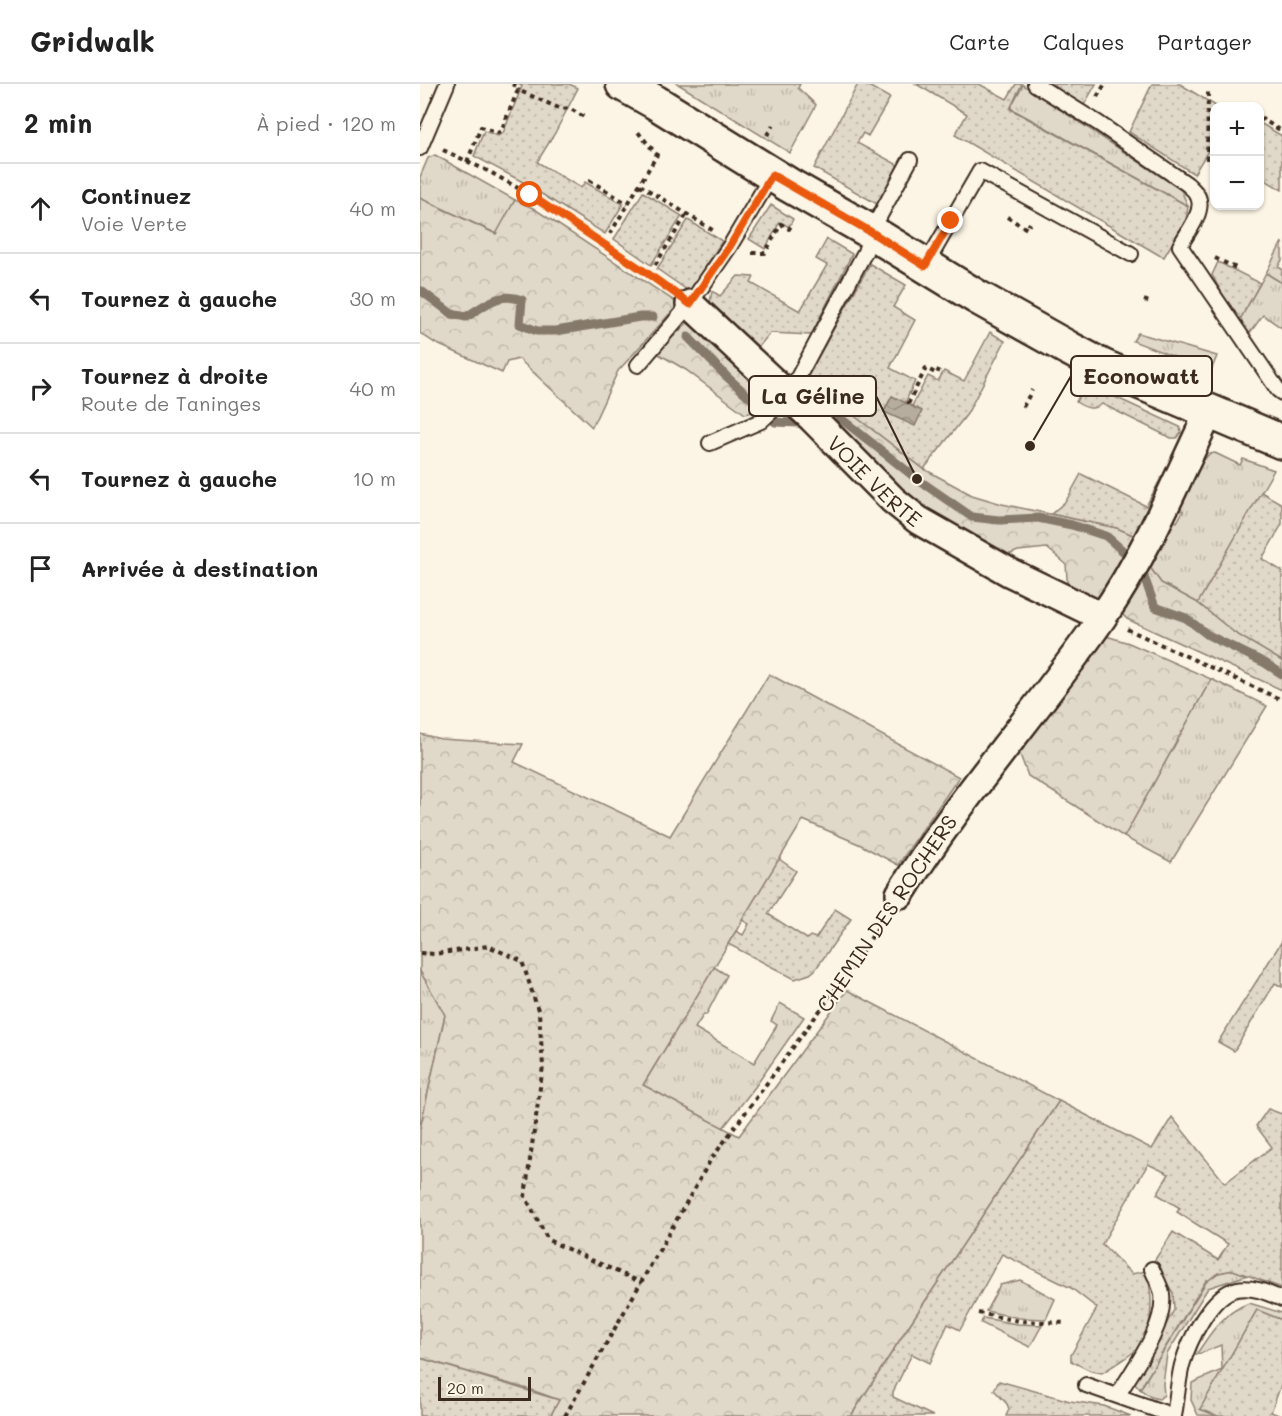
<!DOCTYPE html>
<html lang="fr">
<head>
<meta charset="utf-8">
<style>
  body { margin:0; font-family:Mali,sans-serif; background:#f2f2f2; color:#222 }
  .controls { position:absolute; right:18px; top:18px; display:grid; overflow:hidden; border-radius:12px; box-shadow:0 2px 4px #0004 }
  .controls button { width:54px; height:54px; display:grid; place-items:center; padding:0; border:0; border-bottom:2px solid #e0e0e0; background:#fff; color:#222; font:30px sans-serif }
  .scale { position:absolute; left:18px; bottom:15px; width:93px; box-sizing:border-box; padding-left:6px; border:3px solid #3b2a1e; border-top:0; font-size:16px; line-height:21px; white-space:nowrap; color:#3b2a1e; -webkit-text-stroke:4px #fcf5e5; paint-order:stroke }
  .stop { position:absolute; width:18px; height:18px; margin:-14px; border:4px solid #ea580c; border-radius:50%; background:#fff }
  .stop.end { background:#ea580c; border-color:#fff; box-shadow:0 2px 6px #0008 }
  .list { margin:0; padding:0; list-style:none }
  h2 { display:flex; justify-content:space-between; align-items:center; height:78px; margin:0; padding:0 24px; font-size:26px }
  h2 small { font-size:20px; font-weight:400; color:#767676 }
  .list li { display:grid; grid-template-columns:39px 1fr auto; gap:18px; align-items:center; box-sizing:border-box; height:90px; padding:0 24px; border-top:2px solid #e0e0e0 }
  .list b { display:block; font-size:22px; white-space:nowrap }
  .list p { margin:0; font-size:20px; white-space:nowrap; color:#767676 }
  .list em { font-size:20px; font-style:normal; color:#767676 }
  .icon { flex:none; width:33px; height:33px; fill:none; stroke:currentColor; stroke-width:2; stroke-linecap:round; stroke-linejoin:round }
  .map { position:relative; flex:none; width:862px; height:1332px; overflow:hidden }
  header { display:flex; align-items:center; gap:36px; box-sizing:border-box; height:84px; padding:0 30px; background:#fff; border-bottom:2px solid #e0e0e0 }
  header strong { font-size:28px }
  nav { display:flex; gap:33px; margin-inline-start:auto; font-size:21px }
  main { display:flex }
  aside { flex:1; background:#fff }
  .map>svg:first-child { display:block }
</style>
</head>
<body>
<header>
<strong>Gridwalk</strong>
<nav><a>Carte</a><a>Calques</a><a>Partager</a></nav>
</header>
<main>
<aside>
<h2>2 min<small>À pied · 120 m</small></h2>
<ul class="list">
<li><svg class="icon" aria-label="ahead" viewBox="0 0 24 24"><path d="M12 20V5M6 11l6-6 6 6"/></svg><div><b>Continuez</b><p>Voie Verte</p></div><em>40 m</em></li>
<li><svg class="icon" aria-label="left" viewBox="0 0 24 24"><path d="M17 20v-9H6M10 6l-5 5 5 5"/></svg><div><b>Tournez à gauche</b></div><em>30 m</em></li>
<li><svg class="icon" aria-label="right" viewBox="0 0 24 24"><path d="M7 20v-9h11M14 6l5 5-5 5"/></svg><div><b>Tournez à droite</b><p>Route de Taninges</p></div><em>40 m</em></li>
<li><svg class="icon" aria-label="left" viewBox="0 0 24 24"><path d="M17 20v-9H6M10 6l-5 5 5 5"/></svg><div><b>Tournez à gauche</b></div><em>10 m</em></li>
<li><svg class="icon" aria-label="arrive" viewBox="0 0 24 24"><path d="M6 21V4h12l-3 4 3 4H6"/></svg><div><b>Arrivée à destination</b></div></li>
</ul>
</aside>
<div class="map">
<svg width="862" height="1332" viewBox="0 0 862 1332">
  <defs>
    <pattern id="grass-tufts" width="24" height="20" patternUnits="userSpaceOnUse" patternTransform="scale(1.5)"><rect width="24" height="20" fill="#e0d8c8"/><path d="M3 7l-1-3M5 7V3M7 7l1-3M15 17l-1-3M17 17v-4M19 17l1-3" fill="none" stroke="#c1baab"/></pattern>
    <pattern id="forest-crowns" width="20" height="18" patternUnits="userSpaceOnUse" patternTransform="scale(1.5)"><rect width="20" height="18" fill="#e0d8c8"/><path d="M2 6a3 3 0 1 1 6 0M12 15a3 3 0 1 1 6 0" fill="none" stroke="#c1baab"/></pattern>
    <pattern id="park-dots" width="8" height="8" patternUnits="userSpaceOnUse" patternTransform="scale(1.5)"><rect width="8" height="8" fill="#e0d8c8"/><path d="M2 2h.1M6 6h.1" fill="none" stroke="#c1baab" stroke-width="1.8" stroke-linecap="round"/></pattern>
    <pattern id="water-waves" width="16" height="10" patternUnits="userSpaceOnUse" patternTransform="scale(1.5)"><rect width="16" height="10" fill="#b7ad9e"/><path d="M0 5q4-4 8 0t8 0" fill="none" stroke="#968d80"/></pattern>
  </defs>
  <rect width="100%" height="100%" fill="#fcf5e5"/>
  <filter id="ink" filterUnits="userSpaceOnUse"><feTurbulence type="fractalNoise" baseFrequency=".0167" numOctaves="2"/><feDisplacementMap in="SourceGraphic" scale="12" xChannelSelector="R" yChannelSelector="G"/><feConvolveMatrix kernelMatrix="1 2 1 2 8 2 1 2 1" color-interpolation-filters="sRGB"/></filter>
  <g filter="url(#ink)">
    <!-- grass -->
    <g fill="url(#grass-tufts)" stroke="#8e8173" stroke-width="1.5">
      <polygon points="258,0 380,0 378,4 396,21 370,69"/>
      <polygon points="603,1 761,106 768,122 590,24"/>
      <polygon points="15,71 95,116 77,150 0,114 0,93 8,74"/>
      <polygon points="846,189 862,199 862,244 843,231 829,250 818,239"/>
      <polygon points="718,249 797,272 791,287 713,257"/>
      <polygon points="795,369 820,381 823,375 854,386 778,519 741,499 727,479 751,435 757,438 763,427 757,424 784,376 789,370"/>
      <polygon points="791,595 847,622 751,778 704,753"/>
      <polygon points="294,883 307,891 286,931 284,930 275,944 334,979 357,941 351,937 360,919 384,933 335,1003 303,1044 223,1001"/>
      <polygon points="0,887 25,931 0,1045"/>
      <polygon points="813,1186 828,1191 788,1204 747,1270 743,1300 744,1311 739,1315 731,1313 720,1305 786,1198 798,1189"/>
      <polygon points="600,1196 635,1215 626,1235 599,1234 566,1227 580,1201"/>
      <path d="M 829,1219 L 862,1229 L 862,1236 L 837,1226 L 780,1325 L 798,1332 L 778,1331 L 771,1316 L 772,1299 L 802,1286 L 801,1261 L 776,1271 C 791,1248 803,1229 829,1219 Z"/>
      <polygon points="563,1234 597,1240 622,1241 610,1263 561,1239"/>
    </g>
    <!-- forest -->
    <g fill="url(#forest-crowns)" stroke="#8e8173" stroke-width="1.5">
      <polygon points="0,114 76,150 95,116 113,124 256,218 255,224 198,287 172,343 99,275 87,278 82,289 15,259 0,249"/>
      <polygon points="270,236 344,305 346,315 333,328 325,330 266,286 237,269"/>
      <polygon points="419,320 504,385 552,411 582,420 697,444 720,454 678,516 648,509 646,480 627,464 598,467 578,475 484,413 391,321"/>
      <polygon points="727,479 741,499 778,519 815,549 862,577 862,606 707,535 701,529"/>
      <polygon points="683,551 709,559 791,595 704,753 608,692 598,665"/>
      <polygon points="349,590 539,693 478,781 441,761 383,736 223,1001 319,1052 427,906 639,1017 494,1234 431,1332 130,1332 139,1316 114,1307 0,1274 0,1045 25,931 0,887 0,650 21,655 103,660 94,678 250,752"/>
    </g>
    <!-- park -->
    <g fill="url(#park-dots)" stroke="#8e8173" stroke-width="1.5">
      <polygon points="98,0 149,0 158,4 135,49 117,78 161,104 165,98 203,120 185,150 101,97 54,72 64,47 78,52 83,49 102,2"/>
      <polygon points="438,0 445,0 470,14 448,52 443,49 437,59 478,81 467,102 469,104 457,120 394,84"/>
      <polygon points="496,0 559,0 587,15 596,0 602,0 590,25 768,122 766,136 744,173 739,171 535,51 547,30"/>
      <polygon points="632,0 676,0 664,21 632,2"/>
      <polygon points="732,0 760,0 796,22 794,22 794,57 774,90 709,48"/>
      <polygon points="840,39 862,52 862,106 840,93"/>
      <polygon points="223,108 262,132 231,181 194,155"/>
      <polygon points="351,121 373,135 369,143 360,138 345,165 329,155"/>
      <polygon points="268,136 302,157 270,208 237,185"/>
      <polygon points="407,155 432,170 391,251 350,249 337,265 292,225 290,219 292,207 300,212 318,192 334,193 331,199 380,227 407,181 396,175"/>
      <polygon points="862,158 862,176 858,183 862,185 862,199 846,189"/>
      <polygon points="798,178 840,199 818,239 792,191"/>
      <polygon points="450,180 486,201 473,223 495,236 470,284 495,297 485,319 472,312 464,327 502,327 492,322 508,292 518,297 524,287 544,297 570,248 585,257 547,330 504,385 419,320 391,321 381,312 383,300"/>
      <path d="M 665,299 L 760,343 L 761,348 L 757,354 L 751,354 L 682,320 C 673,327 665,324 656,318 Z"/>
      <polygon points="661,390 726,422 741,394 749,398 720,454 697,444 631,430 646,417"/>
      <polygon points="841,408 862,420 862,440 842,475 862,487 862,577 815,549 778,519"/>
      <polygon points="359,775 376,787 348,830 387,855 390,852 396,854 415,825 431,835 395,886 390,890 375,895 308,860 316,847 323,851 329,840 322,836"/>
      <polygon points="862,857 862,903 855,899 814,967 798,958"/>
      <path d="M 639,1017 L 732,1065 L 752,1033 L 805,1099 L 852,1063 L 836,1042 L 848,1025 L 862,1030 L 862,1204 L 813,1186 L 798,1189 L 786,1198 L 787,1195 L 720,1305 L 714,1298 L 754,1226 L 753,1209 L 734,1177 L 753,1148 L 798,1176 L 808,1160 L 757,1128 L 760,1124 L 737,1110 L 749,1090 L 728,1080 L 682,1160 L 712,1190 L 725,1187 C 734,1206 733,1243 721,1261 C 717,1268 691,1283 682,1289 L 671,1287 L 651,1277 L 651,1271 L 677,1224 L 651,1204 L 582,1170 L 540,1246 L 528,1240 L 510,1279 L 492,1270 L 473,1308 L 473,1313 L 513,1332 L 431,1332 L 494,1234 Z"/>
      <polygon points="837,1226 862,1236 862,1298 851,1328 861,1332 798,1332 780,1325"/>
      <polygon points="0,1274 139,1316 130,1332 0,1332"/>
      <polygon points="579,1297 650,1317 684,1322 711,1332 586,1332 589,1325 587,1320 574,1306"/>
    </g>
    <!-- water -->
    <polygon fill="url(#water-waves)" stroke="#85796b" stroke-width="1.5" points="472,312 502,327 495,342 464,328"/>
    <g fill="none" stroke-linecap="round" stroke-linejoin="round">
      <!-- stream -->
      <g stroke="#85796b" stroke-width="9">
        <path d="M 0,206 L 32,230 L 46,233 C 66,221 79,207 102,216 L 100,240 L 117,247 L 136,247 L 220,233 L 233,233"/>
        <polyline points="268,253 306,292 336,319"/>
        <polyline points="419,333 497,395 552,433 579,436 618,434 652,441 686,452 711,474"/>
        <polyline points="355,338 379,339"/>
        <polyline points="723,490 735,523 766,534 788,551 845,579 862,590"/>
      </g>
      <defs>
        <g id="service">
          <path d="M 615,0 L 678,39 L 767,100 C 771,104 778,109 779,116 C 783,130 766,150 760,162 L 858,306 L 862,309"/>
          <polyline points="0,64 27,0"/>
          <polyline points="505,182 560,87 711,170"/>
          <polyline points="218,281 270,220 310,162 352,91"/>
          <polyline points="290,359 341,337 368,312 445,168 451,148 490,76"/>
          <polyline points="666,1301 754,1332"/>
          <path d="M 698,1311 C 714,1283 746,1243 742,1210 C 741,1202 735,1193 732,1185"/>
          <path d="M 754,1332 C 757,1315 758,1297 762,1281 C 769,1257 791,1210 817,1205 C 833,1202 848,1209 862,1215"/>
        </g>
        <g id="minor">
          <path id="s1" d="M 270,220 L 392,334 L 473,416 L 498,436 L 589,488 L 682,533"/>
          <path d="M 480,810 C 540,713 617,628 682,534 C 726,470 756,398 789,328"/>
        </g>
        <polyline id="secondary" points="203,0 235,18 369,101 451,148 557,213 648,264 684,283 862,358"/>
      </defs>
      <!-- service casing -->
      <use href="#service" stroke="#3b2a1e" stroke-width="18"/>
      <!-- minor casing -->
      <use href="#minor" stroke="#3b2a1e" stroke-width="32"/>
      <!-- secondary casing -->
      <use href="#secondary" stroke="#3b2a1e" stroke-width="38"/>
      <!-- path -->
      <g stroke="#3b2a1e" stroke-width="4" stroke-dasharray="4.5 4.5" stroke-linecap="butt">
        <polyline points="92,0 99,3 98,6"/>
        <polyline points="677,13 685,0"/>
        <polyline points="840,34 862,47"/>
        <polyline points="347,51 353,41"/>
        <polyline points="23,66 70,88 110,111 249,204"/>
        <polyline points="787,76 788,8"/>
        <polyline points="47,78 61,43 78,49 81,47 98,6 141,25 149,24 164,33"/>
        <polyline points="169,96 208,120"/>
        <polyline points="220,101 294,147"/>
        <polyline points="587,133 607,145 610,139"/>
        <polyline points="190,150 237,71 218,48"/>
        <polyline points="332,169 345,169 361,140 369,145 372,140"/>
        <polyline points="795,174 816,184"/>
        <polyline points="235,181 267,130"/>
        <polyline points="724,216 732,219"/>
        <polyline points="488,320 506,284 517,290 519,285"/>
        <polyline points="603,323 612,306"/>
        <polyline points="707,545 862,616"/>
        <polyline points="0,869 15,870 68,862 102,877 119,929 123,982 105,1112 128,1156 222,1199"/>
        <polyline points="558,1229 599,1237 646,1239"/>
        <polyline points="145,1332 290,1077 431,884 465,833"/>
      </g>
      <!-- service -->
      <use href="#service" stroke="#fcf5e5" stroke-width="14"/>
      <!-- minor -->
      <use href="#minor" stroke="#fcf5e5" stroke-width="27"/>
      <!-- secondary -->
      <use href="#secondary" stroke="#fcf5e5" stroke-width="33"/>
    </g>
  </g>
  <g fill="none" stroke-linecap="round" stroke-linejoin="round" filter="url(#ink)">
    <!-- route -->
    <polyline stroke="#ea580c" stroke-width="8" points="110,111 224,187 270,220 310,162 352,91 451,148 505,182 531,137"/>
  </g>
  <g text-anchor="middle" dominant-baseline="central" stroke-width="4.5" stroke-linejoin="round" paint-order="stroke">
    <!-- street labels -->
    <g font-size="21" fill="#3b2a1e" stroke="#fcf5e5">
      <text stroke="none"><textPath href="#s1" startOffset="256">VOIE VERTE</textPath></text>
      <text transform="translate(466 829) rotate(-56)">CHEMIN DES ROCHERS</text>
    </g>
  </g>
  <!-- callouts -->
  <path fill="none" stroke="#3b2a1e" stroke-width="2" d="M610 362L651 292M497 395L456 312"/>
  <g fill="#3b2a1e" stroke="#fcf5e5" stroke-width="2">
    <circle cx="610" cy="362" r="6"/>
    <circle cx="497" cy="395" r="6"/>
  </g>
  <g fill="#fcf5e5" stroke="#3b2a1e" stroke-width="2">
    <rect x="651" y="272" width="141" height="40" rx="6"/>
    <rect x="329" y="292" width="127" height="40" rx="6"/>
  </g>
  <g font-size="22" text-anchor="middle" font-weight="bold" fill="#3b2a1e">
    <text x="721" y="300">Econowatt</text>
    <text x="393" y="320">La Géline</text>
  </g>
</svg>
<div class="controls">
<button>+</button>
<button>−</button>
</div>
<div class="scale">20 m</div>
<div class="stop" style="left:110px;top:111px"></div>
<div class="stop end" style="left:531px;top:137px"></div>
</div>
</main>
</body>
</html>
